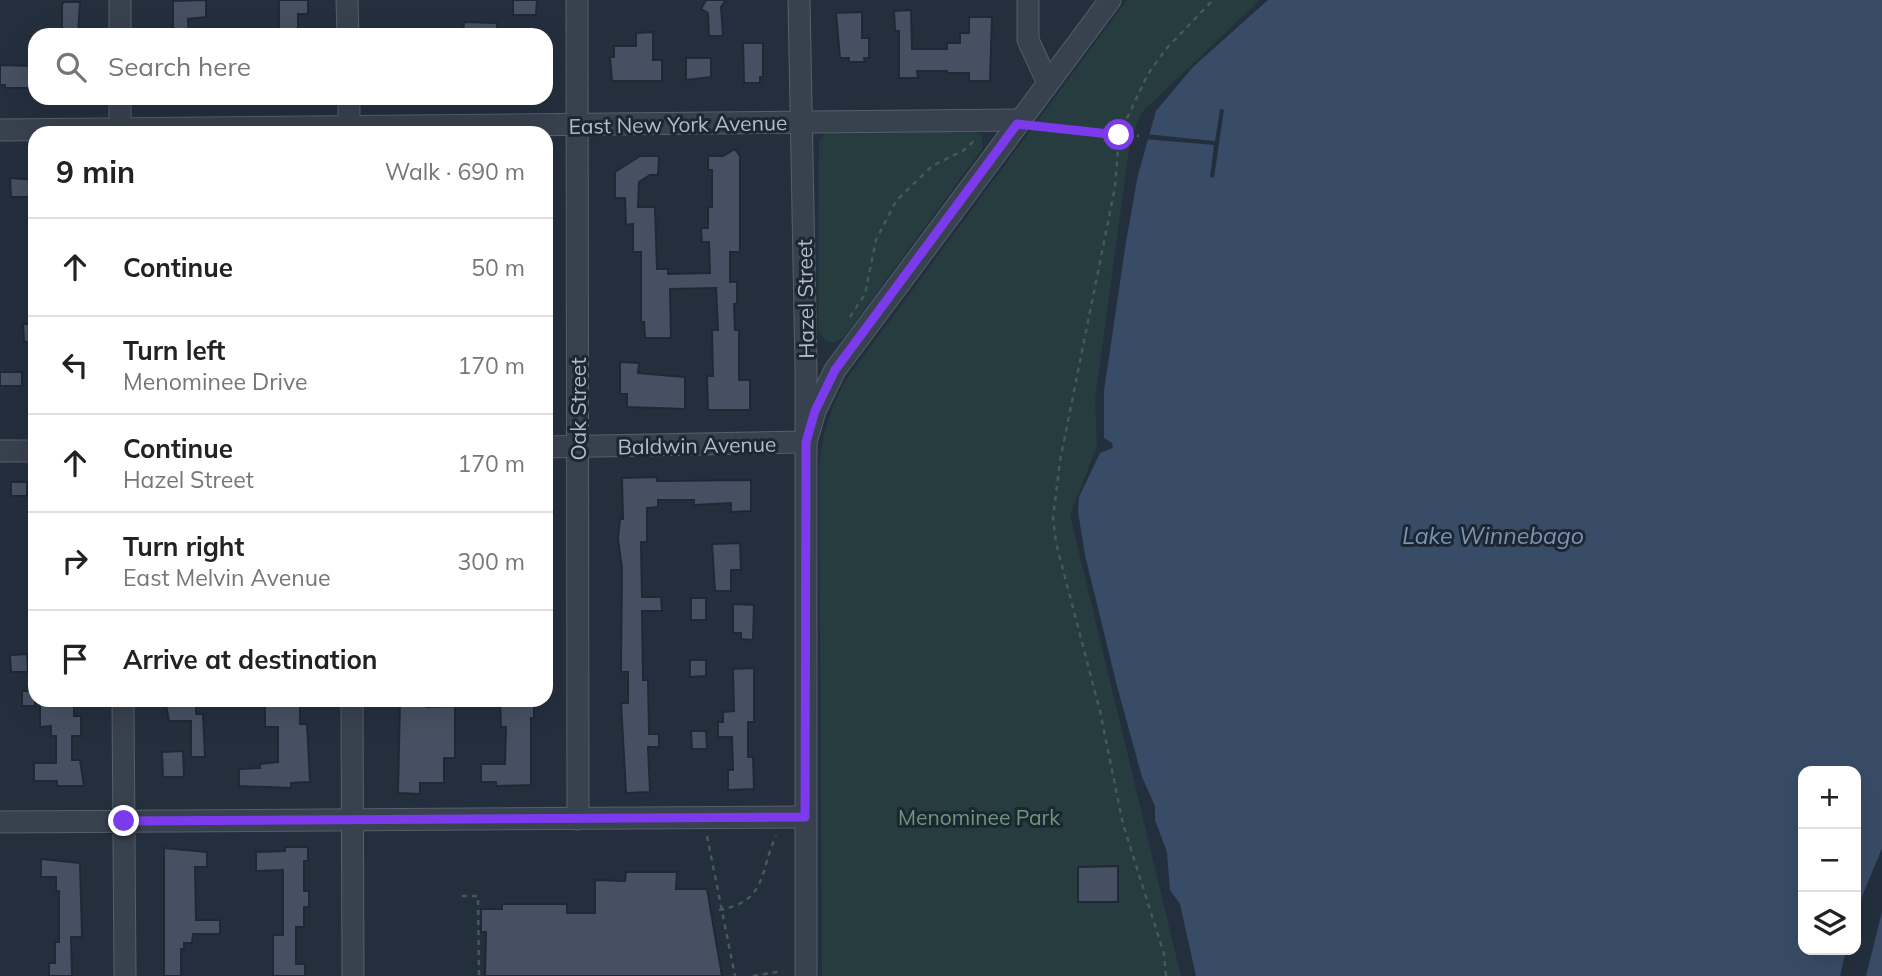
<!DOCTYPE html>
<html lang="en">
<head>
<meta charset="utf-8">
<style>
  body { margin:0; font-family:Mulish,sans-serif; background:#f6f6f6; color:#222 }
  .controls { position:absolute; right:21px; bottom:21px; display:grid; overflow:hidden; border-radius:14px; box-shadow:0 7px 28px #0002 }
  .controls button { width:63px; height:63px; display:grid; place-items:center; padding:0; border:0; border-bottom:2px solid #e0e0e0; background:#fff; color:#222; font:35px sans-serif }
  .stop { position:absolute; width:21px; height:21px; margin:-16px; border:5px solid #7c3aed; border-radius:50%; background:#fff }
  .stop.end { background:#7c3aed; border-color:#fff; box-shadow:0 2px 7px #0008 }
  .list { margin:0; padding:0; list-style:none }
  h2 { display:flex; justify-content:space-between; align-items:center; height:91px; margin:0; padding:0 28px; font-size:30px }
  h2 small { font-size:23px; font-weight:400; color:#767676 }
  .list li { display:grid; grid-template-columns:46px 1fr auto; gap:21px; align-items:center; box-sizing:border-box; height:98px; padding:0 28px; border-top:2px solid #e0e0e0 }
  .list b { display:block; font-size:26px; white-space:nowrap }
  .list p { margin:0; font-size:23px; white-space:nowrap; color:#767676 }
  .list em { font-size:23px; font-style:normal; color:#767676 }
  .icon { flex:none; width:38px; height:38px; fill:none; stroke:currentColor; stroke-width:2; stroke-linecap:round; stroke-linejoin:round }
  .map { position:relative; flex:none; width:1882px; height:976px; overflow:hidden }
  .search { position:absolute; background:#fff; box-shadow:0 7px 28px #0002; left:28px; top:28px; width:525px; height:77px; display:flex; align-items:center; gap:18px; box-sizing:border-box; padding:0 24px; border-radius:21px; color:#767676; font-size:26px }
  .panel { position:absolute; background:#fff; box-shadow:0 7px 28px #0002; left:28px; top:126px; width:525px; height:581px; border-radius:21px }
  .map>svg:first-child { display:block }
</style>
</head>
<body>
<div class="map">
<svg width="1882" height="976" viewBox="0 0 1882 976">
  <rect width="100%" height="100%" fill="#242f3e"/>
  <!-- green -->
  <g fill="#263c3f">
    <path d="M 1127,0 L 1260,0 L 1141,113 L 1130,142 L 1095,400 L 1097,446 L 1070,515 L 1181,976 L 822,976 L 819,471 C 821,437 829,412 845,381 Z"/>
    <polygon points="974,131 982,137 982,149 844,337 833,343 826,341 818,331 819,142 825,134 833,133"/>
  </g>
  <!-- water -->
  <g fill="#394c67">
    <polygon points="1268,0 1882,0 1882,848 1856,911 1856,771 1803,771 1803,950 1846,950 1840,976 1196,976 1180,904 1170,890 1167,852 1155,820 1155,806 1142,777 1117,686 1085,555 1078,512 1079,497 1100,453 1113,448 1112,443 1104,438 1104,391 1126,242 1138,175 1156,111 1193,67"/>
    <polygon points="1882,912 1882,976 1866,976"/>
  </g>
  <!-- pier -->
  <polygon fill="#242f3e" points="1220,109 1224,110 1214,178 1210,177 1214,145 1144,139 1145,134 1215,141"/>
  <!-- building -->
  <g fill="#455162" stroke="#1f2835" stroke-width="2">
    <polygon points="206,0 206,17 188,19 189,35 173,35 173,1"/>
    <polygon points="279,0 308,0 308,14 298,14 298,35 279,35"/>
    <polygon points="513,0 537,0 536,15 513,15"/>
    <polygon points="706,0 726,0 721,7 723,36 709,36 708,13 701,9"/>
    <polygon points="65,2 80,2 78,35 62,35 62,4"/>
    <polygon points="911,10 912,49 947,49 947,43 960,43 960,33 969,33 969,17 992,17 990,81 969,81 969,73 947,73 947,71 917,71 918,78 899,78 899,31 895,31 894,11"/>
    <polygon points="862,12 862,38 869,38 869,58 864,58 865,62 849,62 849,58 840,58 836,13"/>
    <polygon points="464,22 497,23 497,35 463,35"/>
    <polygon points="653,32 653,60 662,60 662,81 612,81 610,57 614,57 614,46 636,46 636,33"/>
    <polygon points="743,43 763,43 763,77 760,77 760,83 744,83"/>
    <polygon points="686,58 711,58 711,77 686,80"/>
    <polygon points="0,65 35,66 35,88 5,88 5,85 0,85"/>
    <polygon points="735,149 740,156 740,252 730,252 730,282 737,282 737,304 734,304 735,330 739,330 739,380 750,380 750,410 708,410 707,376 713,376 712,330 718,330 716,288 670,289 671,338 645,338 644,322 641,322 641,252 633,252 633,224 626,225 625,198 615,198 615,172 640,156 659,156 658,175 650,175 639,182 638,207 655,207 657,269 668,269 668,274 710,273 709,242 702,242 701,228 708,228 708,207 712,207 712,170 708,170 708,156 723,156"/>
    <polygon points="10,178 35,180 35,197 11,197"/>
    <polygon points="23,324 35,324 35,341 24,342"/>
    <polygon points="620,362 639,363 638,373 685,377 685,409 627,407 627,394 620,394"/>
    <rect x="0" y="372" width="22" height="14"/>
    <polygon points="657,477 657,481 751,480 751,511 731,512 731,503 694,505 694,500 658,500 658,507 647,508 647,542 641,542 642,597 661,597 662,611 642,611 643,680 648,680 649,734 659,734 659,747 648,747 650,792 626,793 621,703 628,703 628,672 621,672 622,568 618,539 620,519 623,519 622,478"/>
    <rect x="11" y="482" width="16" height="14"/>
    <polygon points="740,543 741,570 731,570 731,591 715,591 712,544"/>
    <rect x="691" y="598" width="15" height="22"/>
    <polygon points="733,604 754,605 753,640 741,639 741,633 733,633"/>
    <polygon points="27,654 28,672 11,672 10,655"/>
    <polygon points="690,660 706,660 706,676 690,677"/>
    <polygon points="754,668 754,722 748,722 748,757 753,757 754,789 728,790 728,770 733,770 732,737 718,737 718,722 723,722 723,712 734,711 733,669"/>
    <rect x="22" y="691" width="13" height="15"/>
    <polygon points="165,700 196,700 196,714 203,714 205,757 191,757 191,721 169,721"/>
    <polygon points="265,700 300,700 300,724 307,724 310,782 291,783 291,788 239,786 239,769 260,768 260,764 278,762 278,727 265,727"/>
    <polygon points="400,700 426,700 426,707 455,706 455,758 444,758 444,783 420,783 420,794 398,793"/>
    <polygon points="500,700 534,700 534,718 531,718 531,785 496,786 496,782 481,782 481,764 505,764 506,727 501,727"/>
    <polygon points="74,701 74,716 81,716 81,736 72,736 72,760 80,760 84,786 57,786 57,781 34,781 34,763 56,763 56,736 51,736 51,726 40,727 40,702"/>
    <polygon points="691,731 706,731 707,749 692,749"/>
    <polygon points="183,751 184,777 163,777 162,752"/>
    <polygon points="285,847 308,847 308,861 304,861 304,891 309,891 309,907 304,907 304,927 296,927 296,964 305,964 305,976 273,976 273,935 283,935 283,870 256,871 256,852 285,851"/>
    <polygon points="164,848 207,852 207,867 195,867 196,920 220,920 220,934 193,934 192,943 184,943 184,949 181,949 181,976 164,976"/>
    <polygon points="41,859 80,863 82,937 71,937 72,976 49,976 49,963 55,963 55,942 59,942 59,891 56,891 56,877 41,877"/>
    <polygon points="1118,866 1118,902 1078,902 1078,867"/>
    <polygon points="626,872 677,872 676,889 707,889 722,976 485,976 486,932 481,932 481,909 502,909 502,904 567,904 567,913 595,913 595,880 625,881"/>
  </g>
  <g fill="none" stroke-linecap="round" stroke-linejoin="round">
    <defs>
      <g id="minor">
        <polyline points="347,0 348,35"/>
        <polyline points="577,0 578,819"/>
        <polyline points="799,0 806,368 806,976"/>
        <polyline points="1028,0 1028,40 1047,81"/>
        <polyline points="120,35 120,0"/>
        <polyline points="349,98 349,133"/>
        <polyline points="0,130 1020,120"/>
        <polyline points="120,133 120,98"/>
        <polyline points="546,447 806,442 815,411 835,370 1110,0"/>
        <polyline points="0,451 35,451"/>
        <polyline points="123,700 125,976"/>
        <polyline points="352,700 353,976"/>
        <polyline points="0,822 805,817"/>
      </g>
    </defs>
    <!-- minor casing -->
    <use href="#minor" stroke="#565f6c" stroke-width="23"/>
    <!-- path -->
    <g stroke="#44595c" stroke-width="2.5" stroke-dasharray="5 5" stroke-linecap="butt">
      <polyline points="1037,128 1139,136"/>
      <polyline points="850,317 865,294 876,240 896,201 932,166 964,150 977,138"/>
      <polyline points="707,836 735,976"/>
      <polyline points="462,896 478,896 479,976"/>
      <path d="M 719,910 C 768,901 759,872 776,836"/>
      <polyline points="753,976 783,971"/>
      <polyline points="1166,976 1164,954 1123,824 1100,711 1056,543 1053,518 1060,461 1115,187 1119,135 1148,74 1166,49 1213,0"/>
    </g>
    <!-- minor -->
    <use href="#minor" stroke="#38414e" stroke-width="21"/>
  </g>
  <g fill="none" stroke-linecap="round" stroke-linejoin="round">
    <!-- route -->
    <polyline stroke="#7c3aed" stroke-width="9" points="124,821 805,817 806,442 815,411 835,370 1017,124 1119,135"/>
  </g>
  <g text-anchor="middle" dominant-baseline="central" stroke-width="6" stroke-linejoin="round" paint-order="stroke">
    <!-- street labels -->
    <g font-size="21" fill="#b4bcc9" stroke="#1d2633">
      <text transform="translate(678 124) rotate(-1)">East New York Avenue</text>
      <text transform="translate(805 299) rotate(-91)">Hazel Street</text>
      <text transform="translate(578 409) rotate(-90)">Oak Street</text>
      <text transform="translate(697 445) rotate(-1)">Baldwin Avenue</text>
    </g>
    <!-- park labels -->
    <g font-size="21" fill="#6b9a76" stroke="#1d2633">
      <text x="979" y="817">Menominee Park</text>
    </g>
    <!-- water labels -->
    <g font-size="23" font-style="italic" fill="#7c92b1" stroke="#1d2633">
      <text x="1493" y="535">Lake Winnebago</text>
    </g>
  </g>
</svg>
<div class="controls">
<button>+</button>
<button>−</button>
<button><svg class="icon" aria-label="layers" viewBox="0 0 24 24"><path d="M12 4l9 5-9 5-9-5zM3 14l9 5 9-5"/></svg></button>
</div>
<div class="stop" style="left:1119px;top:135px"></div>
<div class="stop end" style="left:124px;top:821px"></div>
<div class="search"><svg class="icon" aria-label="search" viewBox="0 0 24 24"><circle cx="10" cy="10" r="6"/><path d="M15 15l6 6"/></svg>Search here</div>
<section class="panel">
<h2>9 min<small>Walk · 690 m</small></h2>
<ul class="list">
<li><svg class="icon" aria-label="ahead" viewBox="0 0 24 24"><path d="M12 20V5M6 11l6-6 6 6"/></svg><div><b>Continue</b></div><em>50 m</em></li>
<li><svg class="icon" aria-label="left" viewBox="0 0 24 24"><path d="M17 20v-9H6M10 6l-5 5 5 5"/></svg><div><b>Turn left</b><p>Menominee Drive</p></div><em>170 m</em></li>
<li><svg class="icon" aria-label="ahead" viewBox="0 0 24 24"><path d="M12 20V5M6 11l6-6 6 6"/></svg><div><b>Continue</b><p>Hazel Street</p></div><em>170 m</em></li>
<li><svg class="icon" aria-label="right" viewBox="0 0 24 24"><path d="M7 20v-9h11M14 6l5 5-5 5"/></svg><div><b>Turn right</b><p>East Melvin Avenue</p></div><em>300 m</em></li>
<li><svg class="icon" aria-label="arrive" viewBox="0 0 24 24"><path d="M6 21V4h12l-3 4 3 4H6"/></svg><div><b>Arrive at destination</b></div></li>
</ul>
</section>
</div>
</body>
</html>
